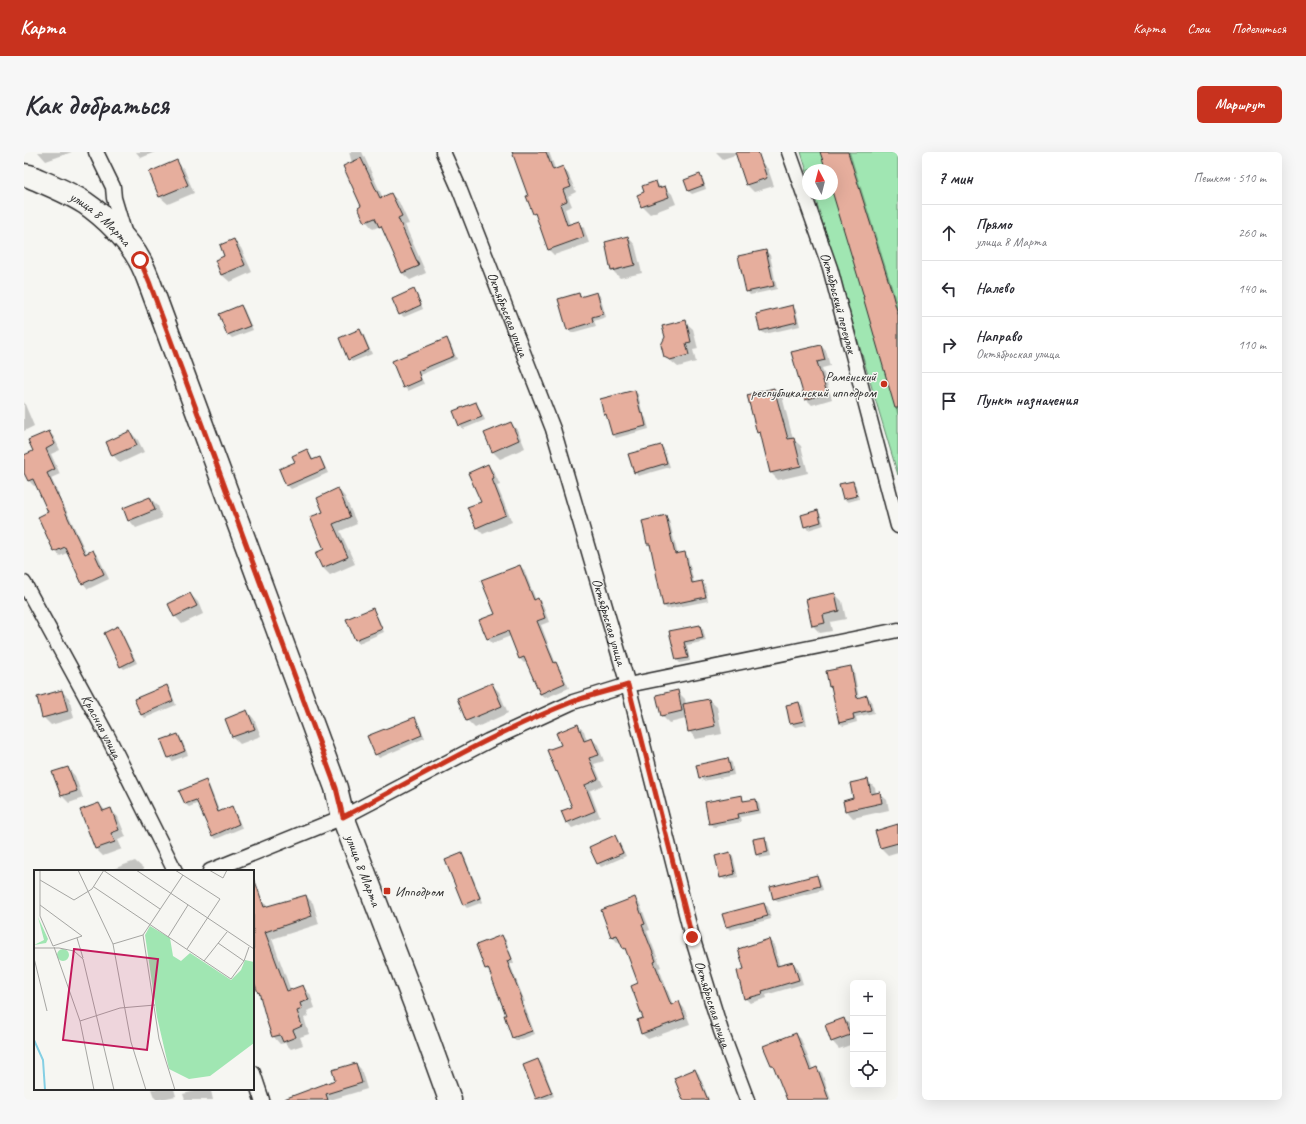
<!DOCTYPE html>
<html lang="ru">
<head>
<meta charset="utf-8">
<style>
  body { margin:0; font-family:Caveat,sans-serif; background:#f7f7f7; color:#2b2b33 }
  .controls { position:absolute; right:12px; bottom:12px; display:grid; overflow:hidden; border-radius:6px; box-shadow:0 4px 16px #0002 }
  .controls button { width:36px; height:36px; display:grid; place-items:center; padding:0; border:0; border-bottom:1px solid #e1e1e2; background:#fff; color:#2b2b33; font:20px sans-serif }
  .compass { position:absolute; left:778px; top:12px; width:36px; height:36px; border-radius:50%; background:#fff; box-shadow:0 4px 16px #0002; rotate:353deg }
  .stop { position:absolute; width:12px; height:12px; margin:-9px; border:3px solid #c8321e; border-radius:50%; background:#fff }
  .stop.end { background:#c8321e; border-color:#fff; box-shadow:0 1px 4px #0008 }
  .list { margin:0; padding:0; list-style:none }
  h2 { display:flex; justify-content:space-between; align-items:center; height:52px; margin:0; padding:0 16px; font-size:17px }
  h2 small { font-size:13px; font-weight:400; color:#7c7c81 }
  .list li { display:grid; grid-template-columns:26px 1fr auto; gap:12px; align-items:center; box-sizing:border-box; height:56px; padding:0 16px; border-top:1px solid #e1e1e2 }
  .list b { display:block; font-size:15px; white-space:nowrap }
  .list p { margin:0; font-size:13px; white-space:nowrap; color:#7c7c81 }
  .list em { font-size:13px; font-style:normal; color:#7c7c81 }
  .icon { flex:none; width:22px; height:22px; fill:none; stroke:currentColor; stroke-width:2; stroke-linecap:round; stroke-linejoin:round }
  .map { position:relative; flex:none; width:874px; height:948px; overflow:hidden; border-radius:6px }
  header { display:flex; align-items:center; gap:24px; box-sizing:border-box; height:56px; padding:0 20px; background:#c8321e; color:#fff }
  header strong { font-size:19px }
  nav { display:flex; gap:22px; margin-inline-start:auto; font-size:14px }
  .intro { display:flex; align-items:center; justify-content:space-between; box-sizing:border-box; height:96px; padding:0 24px }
  h1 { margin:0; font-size:28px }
  .button { padding:10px 18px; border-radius:6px; background:#c8321e; color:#fff; font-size:14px; font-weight:700 }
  main { display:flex; gap:24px; padding:0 24px }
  aside { flex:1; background:#fff; border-radius:6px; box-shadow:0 4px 16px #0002 }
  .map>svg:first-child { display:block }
</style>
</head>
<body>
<header>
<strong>Карта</strong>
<nav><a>Карта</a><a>Слои</a><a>Поделиться</a></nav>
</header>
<div class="intro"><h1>Как добраться</h1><a class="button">Маршрут</a></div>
<main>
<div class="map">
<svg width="874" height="948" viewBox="0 0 874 948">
  <rect width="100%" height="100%" fill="#f6f6f2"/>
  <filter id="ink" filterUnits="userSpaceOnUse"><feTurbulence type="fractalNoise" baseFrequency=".025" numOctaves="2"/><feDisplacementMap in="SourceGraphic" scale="8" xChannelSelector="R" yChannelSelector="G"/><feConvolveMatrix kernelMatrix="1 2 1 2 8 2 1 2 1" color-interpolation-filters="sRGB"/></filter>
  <g filter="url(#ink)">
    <!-- pitch -->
    <polygon fill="#a0e6b2" stroke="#66886e" points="777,0 874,0 874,323 790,42 808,42 808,18 784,18 784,23"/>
    <!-- shadow -->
    <g fill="#0003">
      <polygon points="14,0 48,0 22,9"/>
      <polygon points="112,0 131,0 117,6"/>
      <polygon points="325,0 338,0 359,46 367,42 375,50 385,72 381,73 402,121 386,128 378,121 360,78 356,74 349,77 342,69 328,11"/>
      <polygon points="489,0 525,0 532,19 539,16 544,21 552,40 544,44 548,54 541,57 546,73 555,70 560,76 565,91 530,103 524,97 513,64 510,61"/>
      <polygon points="692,0 713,0 714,2 699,7"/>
      <polygon points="797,0 826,0 870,141 874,156 874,265 840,146 841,145 808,36 808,18 803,18"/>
      <polygon points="736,9 744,17 750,34 730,40 723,33 717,16"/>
      <polygon points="153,10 160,17 170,41 144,52 136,45 126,21"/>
      <polygon points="675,24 679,27 682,37 668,42 664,39"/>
      <polygon points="632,30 637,36 641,35 648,42 652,52 626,62 618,54 622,40"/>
      <polygon points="604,85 611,93 618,121 596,126 588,118"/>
      <polygon points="210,88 217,96 228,120 206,130 198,123 192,108 201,104"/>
      <polygon points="742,99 746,103 753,137 726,143 723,139"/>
      <polygon points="390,139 393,142 399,157 380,165 376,162"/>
      <polygon points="573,141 576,144 582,165 570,169 572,174 547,181 544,177 554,142 558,145"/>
      <polygon points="217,154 220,157 229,178 208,186 204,182"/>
      <polygon points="768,154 772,158 776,174 741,182 737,179 733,163"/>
      <polygon points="661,170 669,177 674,197 669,198 672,210 654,215 641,204"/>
      <polygon points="336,178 339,181 348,202 328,210 325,207"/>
      <polygon points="422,187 426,191 433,207 396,223 400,232 384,239 380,235 369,210"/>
      <polygon points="797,194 802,199 806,214 798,216 808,247 788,253 782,247"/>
      <polygon points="750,237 758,244 769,287 777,294 784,321 754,328 747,321 737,284 734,280"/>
      <polygon points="610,239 614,242 619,263 622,266 625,277 592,286 589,282 584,266 581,262"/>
      <polygon points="0,250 10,274 0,279"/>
      <polygon points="452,251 455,255 461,268 439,277 436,274 430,260"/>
      <polygon points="487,271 494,279 501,296 476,307 468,299"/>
      <polygon points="25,280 30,285 36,298 27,302 36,322 27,326 63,402 69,399 74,404 85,427 64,437 59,431 45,400 36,404 31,399 25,361 12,333 10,334 5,329 0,318 0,304 10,300"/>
      <polygon points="106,280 114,288 120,300 96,311 89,303"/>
      <polygon points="637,294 640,297 646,315 614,324 611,321"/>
      <polygon points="283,299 286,302 290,309 296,306 299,310 304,321 267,337 263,333 272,311"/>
      <polygon points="464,313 470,320 476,333 473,334 488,370 459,382 452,375"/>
      <polygon points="829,330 832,334 835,347 824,350 820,347 817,333"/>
      <polygon points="314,337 321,345 333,372 316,379 331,412 306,423 299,416 292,401 301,398 300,360"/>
      <polygon points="126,346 134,354 138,366 112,376 105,368"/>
      <polygon points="794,359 797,363 800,373 784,378 781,374"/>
      <polygon points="642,365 645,368 654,403 661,401 664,405 670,431 678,430 681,433 684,449 643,457 640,454 627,395 624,392"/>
      <polygon points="496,414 500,418 512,448 514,447 518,451 525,470 517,473 532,512 536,516 545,536 521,546 516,542 503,510 500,511 496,507 487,484 468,491 464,487 472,463"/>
      <polygon points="166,442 174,450 179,462 158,472 151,464"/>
      <polygon points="811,442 818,449 822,467 806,470 808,479 796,481 789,474"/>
      <polygon points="349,457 352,461 360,480 335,491 332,487"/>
      <polygon points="675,474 679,477 682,489 663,493 666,509 656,511 653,508 646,480"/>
      <polygon points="94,476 97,479 113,511 100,517 97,514"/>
      <polygon points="827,515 830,519 835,546 843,544 847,548 850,561 832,565 833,570 819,574 815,570 808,537 806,534"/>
      <polygon points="468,533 475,540 484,561 451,576 443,568"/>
      <polygon points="142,534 146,538 152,553 121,566 117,562"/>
      <polygon points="37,539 45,546 50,566 27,573 19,565"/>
      <polygon points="653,539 661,547 662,553 685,548 693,555 698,582 672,587 665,579 662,567 645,571 637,563"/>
      <polygon points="775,551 779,554 783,573 771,575 767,572 763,554"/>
      <polygon points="223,559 230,567 237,584 216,592 209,585 202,568"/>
      <polygon points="391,566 394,569 401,586 355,606 352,602"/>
      <polygon points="554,574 560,579 563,589 568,587 574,593 580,609 570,612 579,633 566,639 576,665 548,676 543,670 549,655 536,622 532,619 538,594"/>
      <polygon points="153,583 157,586 164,603 148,609 145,605"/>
      <polygon points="704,607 708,611 710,623 679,629 676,625"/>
      <polygon points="44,616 51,624 59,646 45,651 38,644 30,621"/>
      <polygon points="844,629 851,636 852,641 855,641 863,648 865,658 829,666 822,658"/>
      <polygon points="181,630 185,633 196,661 208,656 211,659 218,676 192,687 188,683 175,651 165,655 161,652"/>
      <polygon points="717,644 721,650 731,648 735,651 737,661 717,665 718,670 690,675 686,672 682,651"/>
      <polygon points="75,652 82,659 86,657 94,665 102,685 94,688 98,697 79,704 72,697 57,659"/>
      <polygon points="874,673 874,700 864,703 857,696"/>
      <polygon points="591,684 594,688 602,704 577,715 574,711"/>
      <polygon points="740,686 744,690 747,704 736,706 733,702"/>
      <polygon points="706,701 709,704 714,725 701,728 697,725"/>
      <polygon points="438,703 441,706 459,750 443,756 440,753"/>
      <polygon points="111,709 119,716 120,719 89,719 89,717"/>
      <polygon points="793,724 796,727 799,738 754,750 750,746"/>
      <polygon points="282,744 289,751 295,772 248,787 267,839 279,835 286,842 291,856 283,859 285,864 280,866 285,882 276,885 279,893 267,897 261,891 256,892 249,884 237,842 229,824 229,749 236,747 244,754"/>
      <polygon points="610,746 616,752 626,778 623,779 637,815 635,816 649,853 655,851 660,856 666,872 624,887 618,882 614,869 621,866 616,831 604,800 600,797 597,789 593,790 588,784"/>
      <polygon points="740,752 744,755 747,767 706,778 703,775 700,763"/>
      <polygon points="478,784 482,788 490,811 486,812 501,850 499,850 511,882 493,889 489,886 481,864 483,863 466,820 462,817"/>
      <polygon points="745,788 750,793 756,815 769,811 774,816 779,832 742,843 743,846 726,851 721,846 721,818"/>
      <polygon points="820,867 828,875 829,892 815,897 808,889"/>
      <polygon points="772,882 777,887 789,918 793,916 798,921 807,948 764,948 752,917 748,913"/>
      <polygon points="514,908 518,912 530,944 521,948 514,948 513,946"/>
      <polygon points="332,912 337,917 343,937 306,948 272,948 312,928"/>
      <polygon points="671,918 675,922 685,948 660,948"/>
      <polygon points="127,937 150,937 152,944 133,948 130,945"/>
      <polygon points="179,937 184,937 187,939 189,948 161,948 159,942"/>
    </g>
    <!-- building -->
    <g fill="#e6ae9d" stroke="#2b2b2b">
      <polygon points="488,0 522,0 529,18 539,14 547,35 539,38 543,49 536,52 543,73 555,69 560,85 524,98 511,61 509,62 502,44 504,44"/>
      <polygon points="711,0 734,0 743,26 722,33"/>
      <polygon points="796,0 824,0 867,137 874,163 874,256 871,256 839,145 840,145 808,39 808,18 802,18"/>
      <polygon points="337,6 356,46 367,41 378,64 374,66 395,114 378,121 357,74 355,75 351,66 341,70 334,56 337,54 319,14"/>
      <polygon points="153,8 164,33 135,45 125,20"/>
      <polygon points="676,22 680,33 664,39 660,28"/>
      <polygon points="632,29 634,36 641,34 645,45 617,55 613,43 620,40 618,34"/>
      <polygon points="604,84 611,113 587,119 581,90"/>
      <polygon points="210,87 221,113 197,123 191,108 200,104 196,93"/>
      <polygon points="742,98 750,134 722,140 714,104"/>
      <polygon points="390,137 397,153 375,163 368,147"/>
      <polygon points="573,140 579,162 568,165 569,170 543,178 534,147 555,141 556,145"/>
      <polygon points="217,153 226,174 203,183 195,162"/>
      <polygon points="769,153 773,170 736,179 732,162"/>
      <polygon points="662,168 667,190 662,191 665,203 646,208 640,205 637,193 641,185 638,174"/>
      <polygon points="336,177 345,198 324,208 315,186"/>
      <polygon points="423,186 430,204 394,219 397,228 379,236 368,209"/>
      <polygon points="797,193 801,208 793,210 803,241 781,248 767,200"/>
      <polygon points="750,236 764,287 770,286 777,314 746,321 736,280 733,281 723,243"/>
      <polygon points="611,238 617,262 619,261 622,274 588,283 582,262 580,263 576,247"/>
      <polygon points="452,250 458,265 435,274 429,259"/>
      <polygon points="487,270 495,288 468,300 460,281"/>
      <polygon points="25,279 31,292 22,297 31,317 23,321 61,402 69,398 80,422 58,432 41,395 30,400 14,365 24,360 9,327 4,329 0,321 0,303 9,299 4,288"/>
      <polygon points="106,279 113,293 88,304 82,290"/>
      <polygon points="637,293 643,311 610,321 604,302"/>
      <polygon points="283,297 288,308 296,305 301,317 262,334 255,317 271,310 268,304"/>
      <polygon points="464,312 470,326 468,327 482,363 452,376 443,355 457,350 444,321"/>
      <polygon points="829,329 833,344 819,347 815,332"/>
      <polygon points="314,336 326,365 309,372 324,405 298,416 291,401 300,397 286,365 299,360 293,346"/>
      <polygon points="126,345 131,358 104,369 99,356"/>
      <polygon points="794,358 797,370 780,375 777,363"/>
      <polygon points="642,363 651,402 661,400 668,431 678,429 682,445 639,454 626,392 623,392 618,369"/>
      <polygon points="496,413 510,448 514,446 521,466 513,469 530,511 532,510 541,531 516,542 500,505 495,507 484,479 463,487 455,468 471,462 457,428"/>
      <polygon points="166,441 173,454 150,465 144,452"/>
      <polygon points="811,441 815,459 799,463 801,471 788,474 782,447"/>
      <polygon points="349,456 358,477 331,488 322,467"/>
      <polygon points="676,473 679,486 660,490 664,506 652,508 645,479"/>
      <polygon points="94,474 110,508 96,515 80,481"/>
      <polygon points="827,514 833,546 843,543 847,558 829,562 830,567 815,571 807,534 805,535 802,519"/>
      <polygon points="468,531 478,554 442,569 433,546"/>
      <polygon points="143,533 149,549 117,563 110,547"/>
      <polygon points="38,538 44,559 18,566 13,545"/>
      <polygon points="654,538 658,559 637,564 632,543"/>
      <polygon points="685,547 691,574 664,580 659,552"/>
      <polygon points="775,550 780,569 766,572 762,553"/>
      <polygon points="223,558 231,577 208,585 201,567"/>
      <polygon points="391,565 398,583 351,603 343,584"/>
      <polygon points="554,572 560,589 568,586 575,603 565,606 574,627 561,633 571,659 542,671 537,659 548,655 533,619 532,620 523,598 537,593 532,581"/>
      <polygon points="154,582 161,599 144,606 137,588"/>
      <polygon points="704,606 707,619 675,626 672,613"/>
      <polygon points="44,615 53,639 37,644 28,620"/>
      <polygon points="844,627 847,642 856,640 858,651 821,659 819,649 829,646 826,631"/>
      <polygon points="182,628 194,660 208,654 215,672 188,684 172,648 161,652 155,639"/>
      <polygon points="718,643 719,649 732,647 734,658 714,662 715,666 685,672 681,650"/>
      <polygon points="75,651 79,659 87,656 95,678 87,681 91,690 71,697 56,658"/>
      <polygon points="874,672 874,691 856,696 851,679"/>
      <polygon points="591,683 599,701 573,712 565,695"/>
      <polygon points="741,685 744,700 732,703 729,687"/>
      <polygon points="706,700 711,722 696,726 691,704"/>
      <polygon points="438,701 456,746 439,753 421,708"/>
      <polygon points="793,723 796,734 749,747 746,735"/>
      <polygon points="229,729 231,729 240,755 282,743 288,764 241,780 263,839 279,833 285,848 276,851 278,857 273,859 278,874 269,878 272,885 259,890 256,883 248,885 243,870 235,840 234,841 229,827"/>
      <polygon points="611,745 621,772 618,773 632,809 630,810 647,853 655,849 661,866 617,882 613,868 619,866 607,834 614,831 601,796 599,797 593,783 587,785 577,758"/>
      <polygon points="740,751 744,764 702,775 698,762"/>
      <polygon points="478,783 488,807 483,809 498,846 496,847 508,879 488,886 480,863 482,863 464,816 461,817 452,793"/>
      <polygon points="745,787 753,814 769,810 775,828 738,839 739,842 720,847 713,819 720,817 714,797"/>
      <polygon points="820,866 826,883 807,890 801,873"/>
      <polygon points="772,881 786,918 793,915 805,948 763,948 749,913 747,913 739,894"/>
      <polygon points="514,907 528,941 512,947 499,913"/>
      <polygon points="332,911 338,931 302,942 304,948 260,948 260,947 311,928 308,918"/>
      <polygon points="671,917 684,948 659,948 650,926"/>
    </g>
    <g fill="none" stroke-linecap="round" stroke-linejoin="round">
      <defs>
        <g id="minor">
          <polyline points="72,0 89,35 90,46 101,83"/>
          <path id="s1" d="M 419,0 L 435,36 L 529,277 L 604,533 L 668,785 L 697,879 L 723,948"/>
          <path id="s2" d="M 765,0 L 806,116 L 874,374"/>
          <path id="s3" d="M 0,431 L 84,585 L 151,719"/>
          <polyline points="186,719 319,665 464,589 549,550 604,533 874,478"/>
          <polyline points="229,921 238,948"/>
        </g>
        <g id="primary">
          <path id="s4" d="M 0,23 L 5,24 C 23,32 44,40 61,51 C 80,64 105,88 116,109 C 120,116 123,124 126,132 L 312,636 L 319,665 L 397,868 L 426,948"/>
        </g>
      </defs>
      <!-- minor casing -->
      <use href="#minor" stroke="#2b2b2b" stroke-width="17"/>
      <!-- primary casing -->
      <use href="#primary" stroke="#2b2b2b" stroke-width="25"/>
      <!-- minor -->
      <use href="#minor" stroke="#f6f6f2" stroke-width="14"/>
      <!-- primary -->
      <use href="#primary" stroke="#f6f6f2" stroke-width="22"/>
    </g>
  </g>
  <g fill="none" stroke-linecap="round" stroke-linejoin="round" filter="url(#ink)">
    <!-- route -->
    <path stroke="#c8321e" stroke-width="5" d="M 116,108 L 126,132 L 312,636 L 319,665 C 395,625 469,581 548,550 C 566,543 585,539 604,533 L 668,785"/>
  </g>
  <!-- markers -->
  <g fill="#c8321e" stroke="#f6f6f2" stroke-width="1.5">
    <circle cx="860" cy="232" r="4"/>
    <rect x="359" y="735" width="8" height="8" rx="2"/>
  </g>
  <g text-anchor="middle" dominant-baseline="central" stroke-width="3" stroke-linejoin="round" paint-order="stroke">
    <!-- street labels -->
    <g font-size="14" fill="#2b2b2b" stroke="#f6f6f2">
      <text stroke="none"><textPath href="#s4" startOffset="89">улица 8 Марта</textPath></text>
      <text stroke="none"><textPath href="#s2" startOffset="159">Октябрьский переулок</textPath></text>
      <text stroke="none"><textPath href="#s1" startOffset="175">Октябрьская улица</textPath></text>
      <text stroke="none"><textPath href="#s1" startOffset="499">Октябрьская улица</textPath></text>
      <text stroke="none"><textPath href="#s3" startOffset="163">Красная улица</textPath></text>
      <text stroke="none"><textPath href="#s4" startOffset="797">улица 8 Марта</textPath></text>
      <text stroke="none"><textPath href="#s1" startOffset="895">Октябрьская улица</textPath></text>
    </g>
    <!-- poi labels -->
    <g font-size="14" fill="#2b2b2b" stroke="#f6f6f2" text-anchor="end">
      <text x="852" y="224">Раменский<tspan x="852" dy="16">республиканский ипподром</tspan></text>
      <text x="371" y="739" text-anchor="start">Ипподром</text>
    </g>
  </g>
  <!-- overview -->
  <g transform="translate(10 718)">
    <rect width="220" height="220" fill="#f6f6f2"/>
    <path d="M 4,47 L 14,69 L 12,73 L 0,75 L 10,70 ZM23 85a6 6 0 1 1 12 0a6 6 0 1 1-12 0Z" fill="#a0e6b2"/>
    <path d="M 116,56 L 136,68 L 139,86 L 147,91 L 156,83 L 197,110 L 207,100 L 211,90 L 220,92 L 220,173 L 176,206 L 155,209 L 135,199 L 123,147 L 111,65 Z" fill="#a0e6b2"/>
    <path fill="none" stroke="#84cfe4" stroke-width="2" d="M 0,170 L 9,190 L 11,220"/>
    <path fill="none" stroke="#a5a5a2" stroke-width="1" d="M 6,0 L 6,46 L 19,76 L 48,66 L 6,35M 44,0 L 79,74 L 97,172 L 112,220M 69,0 L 126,39M 102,0 L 220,79M 141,0 L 186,29 L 153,79M 175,0 L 189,8 L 193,0M 6,10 L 40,30 L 58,19 L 70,0M 60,17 L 197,109 L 210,91 L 184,73M 134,67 L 154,35M 43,68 L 49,88M 79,74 L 109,65M 20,77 L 46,151 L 60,220M 0,78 L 25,78 L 40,81 L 49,89 L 80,220M 0,88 L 13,141M 170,91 L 193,62M 210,91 L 215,77M 46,151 L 86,138 L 121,135M 141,220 L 125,169 L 109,65 L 149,5M 141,220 L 154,220"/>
    <path fill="#c2185b" fill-opacity="0.15" stroke="#c2185b" stroke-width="2" d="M 40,79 L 124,89 L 113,180 L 29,170 Z"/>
    <rect width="220" height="220" fill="none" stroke="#2b2b2b" stroke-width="2"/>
  </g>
</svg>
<div class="controls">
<button>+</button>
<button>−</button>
<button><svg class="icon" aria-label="locate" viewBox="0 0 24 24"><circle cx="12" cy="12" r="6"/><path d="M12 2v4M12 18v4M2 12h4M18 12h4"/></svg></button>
</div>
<svg class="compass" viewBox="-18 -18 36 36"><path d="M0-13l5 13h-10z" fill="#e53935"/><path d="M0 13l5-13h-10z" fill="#7c7c81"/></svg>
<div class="stop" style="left:116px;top:108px"></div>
<div class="stop end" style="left:668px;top:785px"></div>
</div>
<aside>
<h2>7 мин<small>Пешком · 510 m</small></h2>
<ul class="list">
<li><svg class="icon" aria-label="ahead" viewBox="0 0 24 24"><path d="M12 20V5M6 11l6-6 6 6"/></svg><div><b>Прямо</b><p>улица 8 Марта</p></div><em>260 m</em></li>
<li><svg class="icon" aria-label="left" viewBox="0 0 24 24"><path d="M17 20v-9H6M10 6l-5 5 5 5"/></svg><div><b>Налево</b></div><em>140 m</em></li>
<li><svg class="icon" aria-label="right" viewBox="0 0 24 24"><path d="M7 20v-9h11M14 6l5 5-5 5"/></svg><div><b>Направо</b><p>Октябрьская улица</p></div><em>110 m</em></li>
<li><svg class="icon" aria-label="arrive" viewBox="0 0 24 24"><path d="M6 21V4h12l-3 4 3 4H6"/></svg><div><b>Пункт назначения</b></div></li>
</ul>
</aside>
</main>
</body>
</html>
